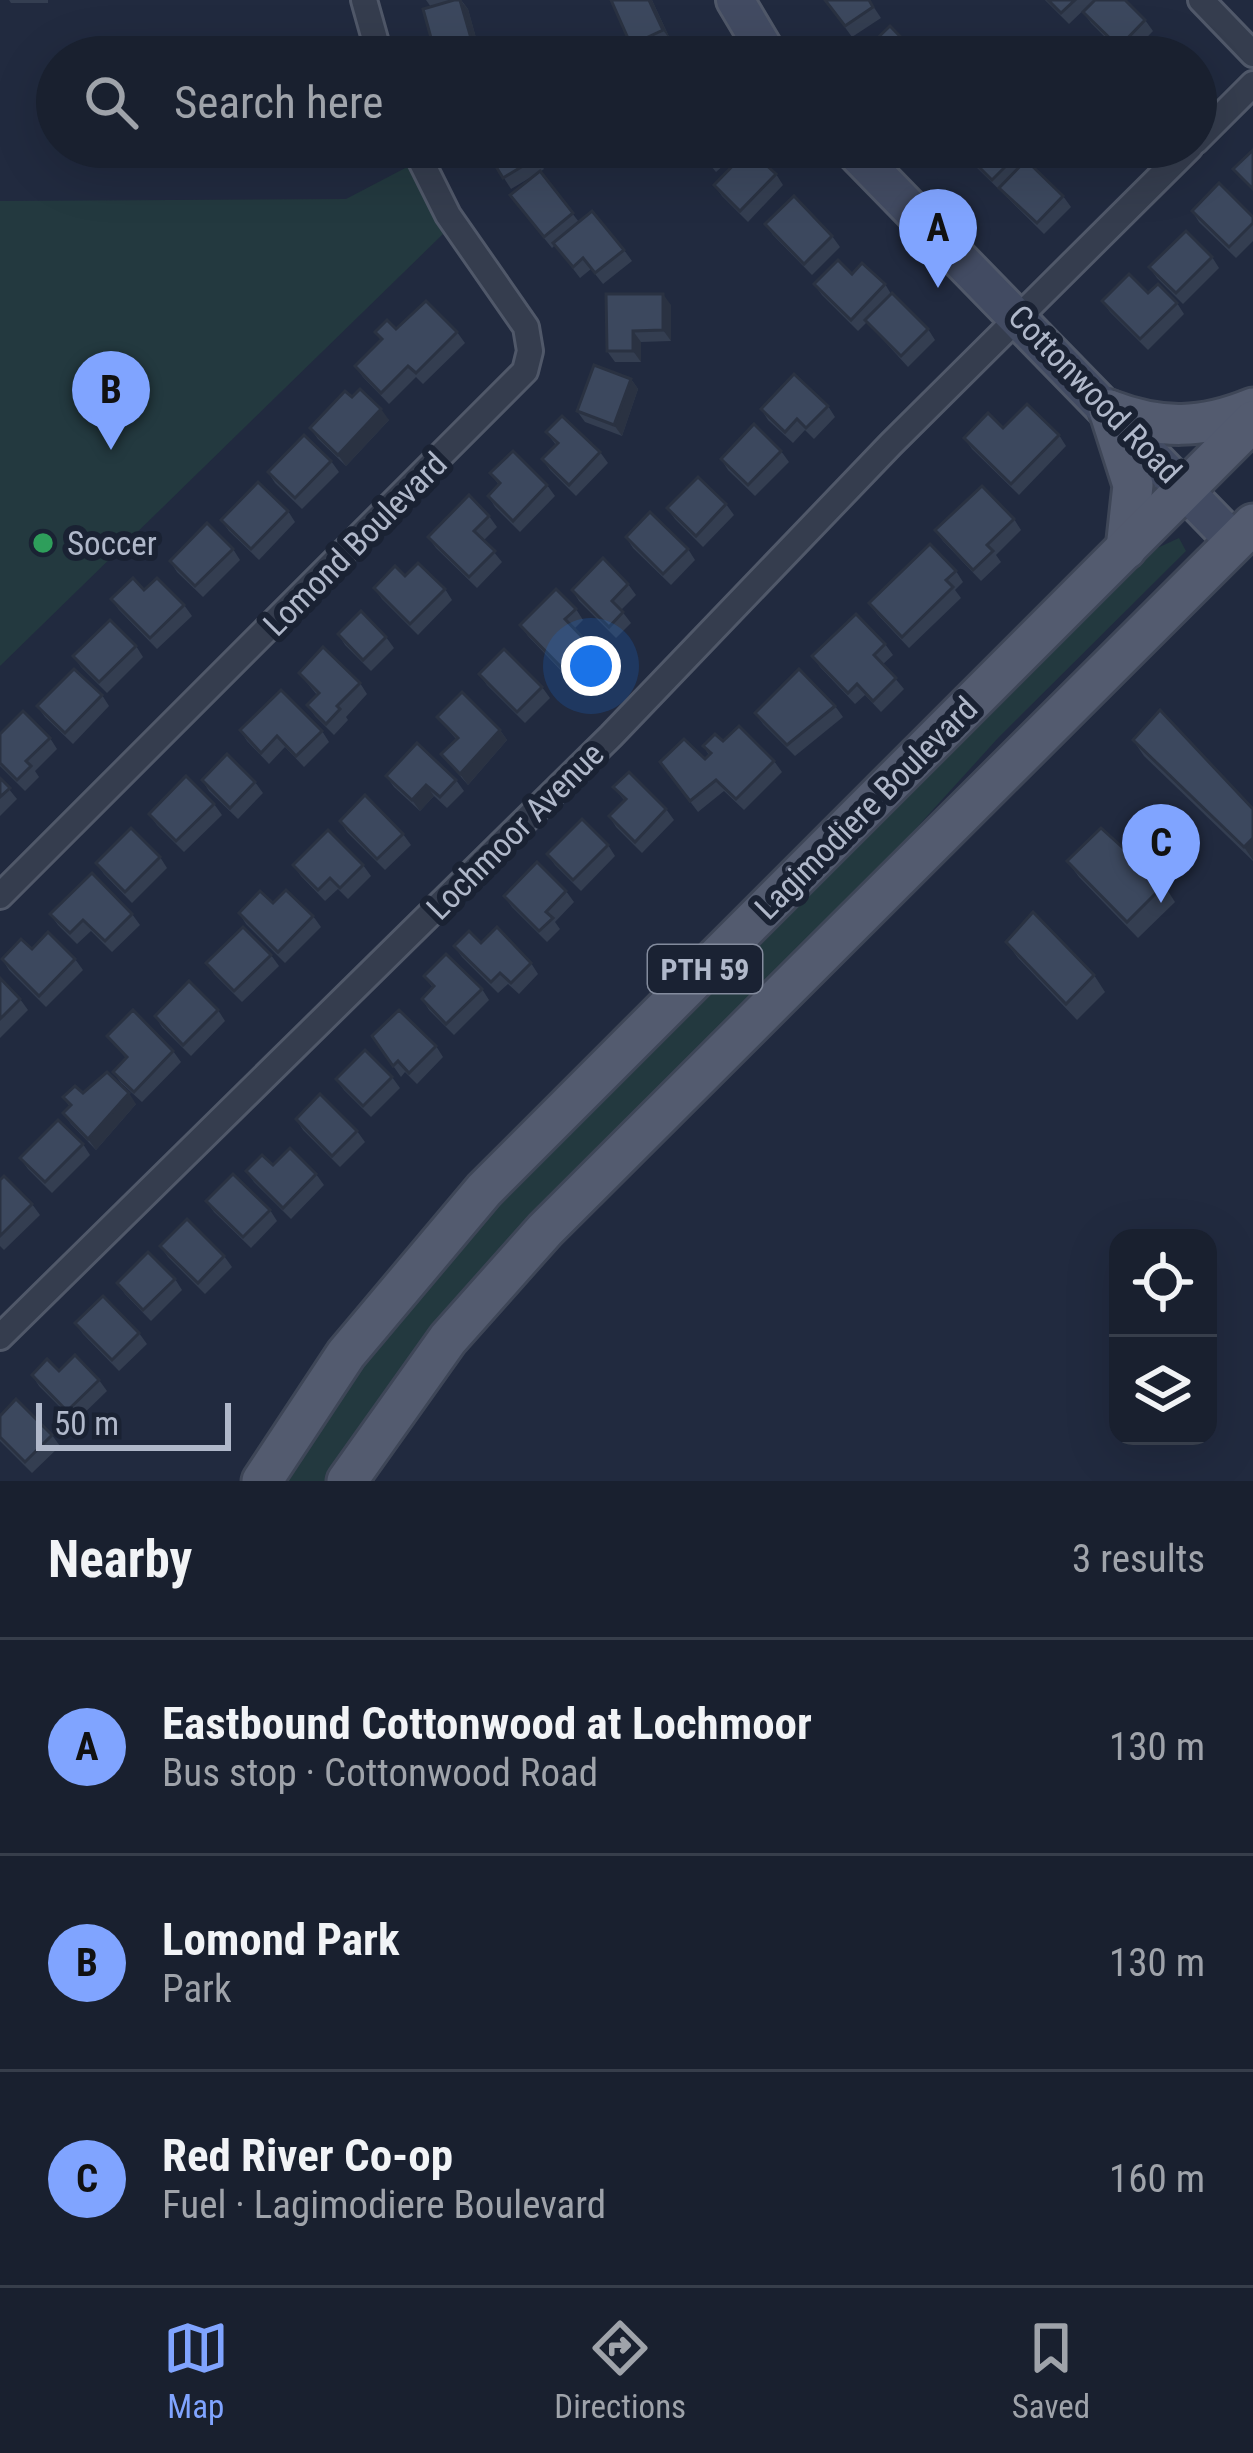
<!DOCTYPE html>
<html lang="en">
<head>
<meta charset="utf-8">
<style>
  body { margin:0; font-family:"Roboto Condensed",sans-serif; background:#262d3b; color:#f1f3f6 }
  .controls { position:absolute; right:36px; bottom:36px; display:grid; overflow:hidden; border-radius:24px; box-shadow:0 12px 48px #0002 }
  .controls button { width:108px; height:108px; display:grid; place-items:center; padding:0; border:0; border-bottom:3px solid #373e4b; background:#19202f; color:#f1f3f6; font:60px sans-serif }
  .scale { position:absolute; left:36px; bottom:30px; width:195px; box-sizing:border-box; padding-left:12px; border:6px solid #b0b8ca; border-top:0; font-size:33px; line-height:42px; white-space:nowrap; color:#b0b8ca; -webkit-text-stroke:9px #1a2233; paint-order:stroke }
  .you { position:absolute; left:591px; top:666px; width:42px; height:42px; margin:-30px; border:9px solid #fff; border-radius:50%; background:#1a73e8; box-shadow:0 0 0 18px #1a73e833 }
  .badge { display:grid; place-items:center; width:78px; height:78px; border-radius:50%; background:#80a4ff; color:#111; font-size:39px; font-weight:700 }
  .pin { position:absolute; translate:-50% -99px; filter:drop-shadow(0 3px 6px #0008) }
  .pin::after { content:''; position:absolute; top:63px; width:42px; height:36px; background:inherit; clip-path:polygon(0 0,100% 0,50% 100%) }
  .list { margin:0; padding:0; list-style:none }
  h2 { display:flex; justify-content:space-between; align-items:center; height:156px; margin:0; padding:0 48px; font-size:51px }
  h2 small { font-size:39px; font-weight:400; color:#9fa3aa }
  .list li { display:grid; grid-template-columns:78px 1fr auto; gap:36px; align-items:center; box-sizing:border-box; height:216px; padding:0 48px; border-top:3px solid #373e4b }
  .list b { display:block; font-size:45px; white-space:nowrap }
  .list p { margin:0; font-size:39px; white-space:nowrap; color:#9fa3aa }
  .list em { font-size:39px; font-style:normal; color:#9fa3aa }
  .icon { flex:none; width:66px; height:66px; fill:none; stroke:currentColor; stroke-width:2; stroke-linecap:round; stroke-linejoin:round }
  .map { position:relative; flex:none; width:1253px; height:1481px; overflow:hidden }
  .search { position:absolute; background:#19202f; box-shadow:0 12px 48px #0002; left:36px; right:36px; top:36px; height:132px; display:flex; align-items:center; gap:30px; box-sizing:border-box; padding:0 42px; border-radius:66px; color:#9fa3aa; font-size:45px }
  .sheet { height:804px; background:#19202f }
  nav { display:flex; justify-content:space-around; align-items:center; box-sizing:border-box; height:168px; border-top:3px solid #373e4b; background:#19202f; font-size:33px; color:#9fa3aa }
  nav a { display:grid; justify-items:center; gap:6px }
  nav .on { color:#80a4ff }
  .map>svg:first-child { display:block }
</style>
</head>
<body>
<div class="map">
<svg width="1253" height="1481" viewBox="0 0 1253 1481">
  <rect width="100%" height="100%" fill="#212a3f"/>
  <!-- green -->
  <g fill="#23393f">
    <polygon points="411,165 443,234 0,666 0,201 346,199"/>
    <polygon points="1179,538 1186,551 998,738 832,921 427,1341 327,1481 281,1481 344,1384 446,1256 1142,555"/>
  </g>
  <g fill="none" stroke-linecap="round" stroke-linejoin="round">
    <defs>
      <g id="street">
        <polyline points="364,0 380,57"/>
        <polyline points="1201,0 1253,54"/>
        <polyline points="1196,141 1253,84"/>
        <polyline points="0,896 525,371 530,351 526,327 448,215 414,147"/>
        <polyline points="0,1337 611,736 891,444 1190,147"/>
      </g>
      <g id="secondary">
        <polyline points="735,0 769,57"/>
        <polyline points="850,147 1235,542"/>
      </g>
      <g id="primary">
        <path d="M 1109,410 C 1161,430 1202,429 1253,408"/>
        <polyline points="1109,410 1133,485 1126,549"/>
        <polyline points="262,1481 346,1354 484,1190 1253,421"/>
        <polyline points="347,1481 448,1339 545,1230 1253,524"/>
      </g>
    </defs>
    <!-- street casing -->
    <use href="#street" stroke="#505869" stroke-width="30"/>
    <!-- secondary casing -->
    <use href="#secondary" stroke="#505869" stroke-width="42"/>
    <!-- primary casing -->
    <use href="#primary" stroke="#3e4657" stroke-width="45"/>
    <!-- street -->
    <use href="#street" stroke="#353d4e" stroke-width="24"/>
    <!-- secondary -->
    <use href="#secondary" stroke="#424b62" stroke-width="36"/>
    <!-- primary -->
    <use href="#primary" stroke="#535b6f" stroke-width="39"/>
  </g>
  <!-- wall -->
  <g fill="#343e51">
    <polygon points="9,0 48,0 48,3 11,3"/>
    <polygon points="426,0 461,0 468,9 481,56 437,57 423,9 431,7"/>
    <polygon points="652,0 671,41 639,56 631,45"/>
    <polygon points="825,0 869,0 881,18 852,37"/>
    <polygon points="1045,0 1094,0 1069,24"/>
    <polygon points="1083,12 1145,20 1153,31 1128,57 1125,57 1091,23"/>
    <polygon points="484,147 543,147 534,153 544,169 540,172 579,222 624,250 632,261 603,284 591,269 580,278 555,245 552,248 518,206 538,173 511,189"/>
    <polygon points="695,147 742,147 743,148 716,172"/>
    <polygon points="958,147 1018,154 1024,163 1063,196 1071,207 1044,234 965,156"/>
    <polygon points="776,174 783,185 748,222 722,196 714,185"/>
    <polygon points="1192,211 1253,217 1253,241 1236,258 1199,222"/>
    <polygon points="765,224 832,236 840,247 812,275 773,235"/>
    <polygon points="1212,257 1219,268 1183,304 1157,278 1149,267"/>
    <polygon points="852,274 885,284 891,294 928,329 935,340 908,367 867,322 858,331 822,295 814,284"/>
    <polygon points="1148,293 1177,303 1184,314 1148,350 1110,312 1102,301"/>
    <polygon points="606,294 671,305 671,341 641,342 641,362 615,362 607,351"/>
    <polygon points="396,329 457,332 465,343 423,384 416,377 389,404 363,377 355,366 381,340 375,332"/>
    <polygon points="631,379 638,389 622,436 585,422 577,411"/>
    <polygon points="352,397 389,420 346,466 318,439 310,428"/>
    <polygon points="828,406 835,417 814,439 805,430 793,443 768,420 761,409"/>
    <polygon points="1003,428 1059,435 1066,446 1019,495 972,449 964,438"/>
    <polygon points="546,432 600,452 608,463 576,496 550,470 542,459 556,445"/>
    <polygon points="781,451 789,462 755,496 728,470 721,459"/>
    <polygon points="331,461 339,472 302,509 275,483 268,472"/>
    <polygon points="490,473 547,485 555,496 520,532 495,507 488,496 499,485"/>
    <polygon points="726,504 734,515 703,547 675,519 667,508"/>
    <polygon points="288,511 295,522 259,560 229,531 221,520"/>
    <polygon points="489,516 497,527 484,540 502,562 477,588 436,548 428,537"/>
    <polygon points="1014,519 1021,530 996,555 1001,562 981,581 943,541 935,530"/>
    <polygon points="626,537 688,549 695,560 671,585 633,548"/>
    <polygon points="233,549 240,560 203,597 177,572 170,561"/>
    <polygon points="956,571 963,582 955,590 961,598 909,648 877,614 869,603"/>
    <polygon points="405,576 445,589 452,600 418,635 382,599 374,588"/>
    <polygon points="628,584 636,595 621,610 631,623 616,638 579,601 572,590"/>
    <polygon points="144,590 184,605 192,616 157,649 119,610 111,599"/>
    <polygon points="576,609 583,620 574,629 594,652 568,678 528,636 520,625"/>
    <polygon points="338,634 386,637 394,648 371,671 345,645"/>
    <polygon points="885,644 893,655 883,664 904,689 881,712 865,695 855,704 820,667 812,656"/>
    <polygon points="136,646 143,657 107,693 81,667 73,656"/>
    <polygon points="299,673 360,683 367,694 346,717 348,720 334,735 315,716 307,705 317,695"/>
    <polygon points="479,674 542,687 550,698 525,723 487,685"/>
    <polygon points="102,695 109,706 73,744 45,717 37,706"/>
    <polygon points="835,706 843,717 795,756 763,724 755,713"/>
    <polygon points="437,717 500,730 507,740 468,785 441,754 456,739"/>
    <polygon points="240,730 322,731 329,742 304,767 285,747 269,764 247,741"/>
    <polygon points="0,734 50,738 57,749 35,771 39,777 25,791 0,766"/>
    <polygon points="1133,740 1253,809 1253,861 1144,756"/>
    <polygon points="723,741 774,761 782,772 744,810 724,791 698,812 660,762 705,759 709,755 703,746"/>
    <polygon points="386,776 456,780 464,791 447,808 434,796 420,811 394,787"/>
    <polygon points="0,778 17,799 0,816"/>
    <polygon points="202,780 255,782 263,793 238,819 209,791"/>
    <polygon points="613,787 666,809 674,820 642,853 616,827 609,816 624,800"/>
    <polygon points="214,804 222,815 184,852 157,825 149,814"/>
    <polygon points="340,821 403,834 411,845 385,870 347,832"/>
    <polygon points="608,845 615,856 581,891 555,865 547,854"/>
    <polygon points="160,857 167,868 132,903 104,874 96,863"/>
    <polygon points="1067,861 1164,885 1175,902 1138,938 1079,877"/>
    <polygon points="293,865 363,865 371,876 348,899 338,889 325,901 301,876"/>
    <polygon points="566,891 574,902 555,922 560,929 547,942 512,907 504,896"/>
    <polygon points="273,903 313,916 321,927 285,963 246,924 239,913"/>
    <polygon points="50,914 132,914 140,925 112,952 91,931 77,944 58,925"/>
    <polygon points="1006,942 1094,975 1105,992 1077,1020 1018,958"/>
    <polygon points="481,943 531,963 538,974 519,994 508,984 498,993 462,957 454,946"/>
    <polygon points="32,949 75,959 83,970 46,1007 9,970 2,959"/>
    <polygon points="271,955 279,966 242,1002 214,974 206,963"/>
    <polygon points="424,976 482,989 489,1000 454,1035 429,1010 422,999 433,988"/>
    <polygon points="0,978 20,999 28,1010 0,1038"/>
    <polygon points="218,1010 225,1021 191,1056 162,1027 155,1016"/>
    <polygon points="107,1036 173,1051 181,1062 142,1102 121,1083 113,1072 126,1058"/>
    <polygon points="372,1036 436,1046 443,1057 417,1084 405,1072 401,1077"/>
    <polygon points="392,1077 400,1088 371,1117 344,1090 336,1079"/>
    <polygon points="83,1093 136,1104 96,1150 71,1124 63,1113 70,1107 63,1097"/>
    <polygon points="296,1119 357,1131 365,1142 340,1167 303,1130"/>
    <polygon points="83,1144 90,1155 52,1193 28,1169 20,1158"/>
    <polygon points="273,1165 316,1174 324,1185 291,1219 254,1182 246,1171"/>
    <polygon points="0,1180 32,1204 40,1215 4,1250 0,1246"/>
    <polygon points="206,1201 270,1210 277,1221 251,1248 214,1212"/>
    <polygon points="160,1246 224,1256 232,1267 205,1294 168,1257"/>
    <polygon points="175,1279 182,1290 151,1321 125,1294 117,1283"/>
    <polygon points="75,1323 139,1333 147,1344 119,1371 83,1334"/>
    <polygon points="59,1371 99,1380 107,1391 75,1422 39,1386 32,1375"/>
    <polygon points="0,1416 52,1435 60,1446 32,1473 0,1441"/>
  </g>
  <!-- shaded-wall -->
  <g fill="#2a3242">
    <polygon points="460,0 468,9 481,56 473,45"/>
    <polygon points="649,0 652,0 671,41 663,30"/>
    <polygon points="663,294 671,305 671,341 663,330"/>
    <polygon points="633,331 641,342 641,362 633,351"/>
    <polygon points="631,379 638,389 622,436 614,425"/>
    <polygon points="381,409 389,420 346,466 338,455"/>
    <polygon points="500,730 507,740 468,785 460,774"/>
    <polygon points="426,785 434,796 420,811 412,800"/>
    <polygon points="1253,838 1253,860 1244,847"/>
    <polygon points="129,1093 136,1104 96,1150 88,1139"/>
  </g>
  <!-- building -->
  <g fill="#3c485e" stroke="#2a3242" stroke-width="3">
    <polygon points="454,0 460,0 473,45 436,56 423,9"/>
    <polygon points="611,0 649,0 663,30 631,45"/>
    <polygon points="825,0 869,0 873,7 845,26"/>
    <polygon points="1048,0 1075,0 1061,13"/>
    <polygon points="1095,0 1125,0 1145,20 1119,47 1083,12"/>
    <polygon points="890,26 920,57 870,57 864,51"/>
    <polygon points="1146,42 1159,55 1169,46 1180,57 1131,57"/>
    <polygon points="669,43 678,57 647,57"/>
    <polygon points="504,48 507,57 481,57"/>
    <polygon points="484,147 529,147 536,158 503,178"/>
    <polygon points="697,147 724,147 709,161"/>
    <polygon points="959,147 1011,147 1018,154 992,180"/>
    <polygon points="749,149 776,174 740,211 714,185"/>
    <polygon points="1253,150 1253,189 1233,169"/>
    <polygon points="1026,160 1063,196 1037,223 999,188"/>
    <polygon points="540,171 573,213 544,237 510,195"/>
    <polygon points="1219,183 1253,217 1253,223 1229,247 1192,211"/>
    <polygon points="794,196 832,236 804,264 765,224"/>
    <polygon points="592,211 624,250 595,273 583,258 573,267 553,243"/>
    <polygon points="1186,231 1212,257 1176,293 1149,267"/>
    <polygon points="838,260 852,274 862,263 885,284 851,320 814,284"/>
    <polygon points="1129,274 1148,293 1158,284 1177,303 1140,339 1102,301"/>
    <polygon points="892,293 928,329 901,356 865,320"/>
    <polygon points="606,294 663,294 663,330 633,331 633,351 607,351"/>
    <polygon points="426,301 457,332 416,373 408,366 381,393 355,366 382,339 375,332 387,320 396,329"/>
    <polygon points="594,365 631,379 614,425 577,411"/>
    <polygon points="794,374 828,406 806,428 797,419 785,432 761,409"/>
    <polygon points="360,389 381,409 338,455 310,428 345,391 352,397"/>
    <polygon points="1027,404 1059,435 1011,484 964,438 988,413 1003,428"/>
    <polygon points="562,416 600,452 569,485 542,459 558,443 546,432"/>
    <polygon points="754,424 781,451 748,485 721,459"/>
    <polygon points="304,435 331,461 295,498 268,472"/>
    <polygon points="513,451 547,485 513,521 488,496 500,483 490,473"/>
    <polygon points="698,477 726,504 696,536 667,508"/>
    <polygon points="258,482 288,511 251,549 221,520"/>
    <polygon points="982,486 1014,519 987,545 993,551 973,570 935,530"/>
    <polygon points="469,495 489,516 474,531 495,551 469,577 428,537"/>
    <polygon points="650,512 688,549 663,574 626,537"/>
    <polygon points="207,523 233,549 195,586 170,561"/>
    <polygon points="930,544 956,571 946,580 953,587 902,637 869,603"/>
    <polygon points="603,558 628,584 612,601 623,612 609,627 572,590"/>
    <polygon points="418,563 445,589 410,624 374,588 395,566 405,576"/>
    <polygon points="133,578 144,590 157,578 184,605 150,638 111,599"/>
    <polygon points="556,589 576,609 565,619 586,641 561,667 520,625"/>
    <polygon points="361,611 386,637 363,660 338,634"/>
    <polygon points="856,614 885,644 874,655 896,678 873,701 857,684 848,693 812,656"/>
    <polygon points="110,620 136,646 99,682 73,656"/>
    <polygon points="323,647 360,683 337,706 340,709 326,724 307,705 319,693 299,673"/>
    <polygon points="504,649 542,687 517,712 479,674"/>
    <polygon points="74,669 102,695 65,733 37,706"/>
    <polygon points="799,669 835,706 787,745 755,713"/>
    <polygon points="281,690 322,731 296,756 277,736 261,753 240,730"/>
    <polygon points="462,692 500,730 460,774 441,754 458,738 437,717"/>
    <polygon points="1160,710 1253,809 1253,838 1244,847 1133,740"/>
    <polygon points="23,711 50,738 26,761 31,766 17,780 0,763 0,734"/>
    <polygon points="739,726 774,761 736,799 716,780 690,801 660,762 684,739 705,759 711,753 703,746 715,734 723,741"/>
    <polygon points="417,743 456,780 440,797 426,785 412,800 386,776"/>
    <polygon points="227,754 255,782 230,808 202,780"/>
    <polygon points="629,772 666,809 635,842 609,816 626,799 613,787"/>
    <polygon points="186,776 214,804 176,841 149,814"/>
    <polygon points="0,778 10,788 0,797"/>
    <polygon points="365,795 403,834 377,859 340,821"/>
    <polygon points="582,819 608,845 573,880 547,854"/>
    <polygon points="131,828 160,857 125,892 96,863"/>
    <polygon points="1101,828 1164,885 1127,922 1067,861"/>
    <polygon points="328,830 363,865 340,888 330,878 318,890 293,865"/>
    <polygon points="537,862 566,891 546,912 553,918 539,931 504,896"/>
    <polygon points="92,873 132,914 105,941 83,920 70,933 50,914"/>
    <polygon points="286,890 313,916 278,952 239,913 260,891 273,903"/>
    <polygon points="1033,912 1094,975 1066,1004 1006,942"/>
    <polygon points="243,927 271,955 234,991 206,963"/>
    <polygon points="497,927 531,963 511,983 500,973 491,982 454,946 469,931 481,943"/>
    <polygon points="48,932 75,959 39,996 2,959 21,939 32,949"/>
    <polygon points="446,954 482,989 446,1024 422,999 434,986 424,976"/>
    <polygon points="0,978 20,999 0,1019"/>
    <polygon points="189,981 218,1010 183,1045 155,1016"/>
    <polygon points="133,1010 173,1051 134,1092 113,1072 127,1057 107,1036"/>
    <polygon points="399,1010 436,1046 409,1073 398,1061 393,1066 372,1036"/>
    <polygon points="365,1050 392,1077 363,1106 336,1079"/>
    <polygon points="107,1072 129,1093 88,1139 63,1113 71,1105 63,1097 75,1086 83,1093"/>
    <polygon points="320,1094 357,1131 332,1156 296,1119"/>
    <polygon points="58,1120 83,1144 45,1182 20,1158"/>
    <polygon points="290,1148 316,1174 283,1208 246,1171 262,1155 273,1165"/>
    <polygon points="233,1174 270,1210 243,1237 206,1201"/>
    <polygon points="4,1176 32,1204 0,1236 0,1180"/>
    <polygon points="187,1219 224,1256 198,1283 160,1246"/>
    <polygon points="148,1252 175,1279 143,1310 117,1283"/>
    <polygon points="103,1296 139,1333 112,1360 75,1323"/>
    <polygon points="75,1355 99,1380 67,1411 32,1375 47,1359 59,1371"/>
    <polygon points="16,1399 52,1435 25,1462 0,1437 0,1416"/>
  </g>
  <!-- markers -->
  <circle fill="#2e9e5b" stroke="#1a2233" stroke-width="4.5" cx="43" cy="543" r="12"/>
  <g text-anchor="middle" dominant-baseline="central" stroke-width="12" stroke-linejoin="round" paint-order="stroke">
    <!-- shield labels -->
    <rect fill="#1a2233" stroke="#838b9d" stroke-width="3" x="648" y="945" width="114" height="48" rx="9"/>
    <g font-size="30" font-weight="bold" fill="#b0b8ca">
      <text x="705" y="969">PTH 59</text>
    </g>
    <!-- street labels -->
    <g font-size="33" fill="#b0b8ca" stroke="#1a2233">
      <text transform="translate(1095 394) rotate(46)">Cottonwood Road</text>
      <text transform="translate(355 544) rotate(-45)">Lomond Boulevard</text>
      <text transform="translate(866 808) rotate(-45)">Lagimodiere Boulevard</text>
      <text transform="translate(515 831) rotate(-45)">Lochmoor Avenue</text>
    </g>
    <!-- poi labels -->
    <g font-size="33" fill="#b0b8ca" stroke="#1a2233" text-anchor="start">
      <text x="67" y="543">Soccer</text>
    </g>
  </g>
</svg>
<div class="controls">
<button><svg class="icon" aria-label="locate" viewBox="0 0 24 24"><circle cx="12" cy="12" r="6"/><path d="M12 2v4M12 18v4M2 12h4M18 12h4"/></svg></button>
<button><svg class="icon" aria-label="layers" viewBox="0 0 24 24"><path d="M12 4l9 5-9 5-9-5zM3 14l9 5 9-5"/></svg></button>
</div>
<div class="scale">50 m</div>
<div class="you"></div>
<div class="pin badge" style="left:938px;top:288px">A</div>
<div class="pin badge" style="left:111px;top:450px">B</div>
<div class="pin badge" style="left:1161px;top:903px">C</div>
<div class="search"><svg class="icon" aria-label="search" viewBox="0 0 24 24"><circle cx="10" cy="10" r="6"/><path d="M15 15l6 6"/></svg>Search here</div>
</div>
<section class="sheet">
<h2>Nearby<small>3 results</small></h2>
<ul class="list">
<li><span class="badge">A</span><div><b>Eastbound Cottonwood at Lochmoor</b><p>Bus stop · Cottonwood Road</p></div><em>130 m</em></li>
<li><span class="badge">B</span><div><b>Lomond Park</b><p>Park</p></div><em>130 m</em></li>
<li><span class="badge">C</span><div><b>Red River Co-op</b><p>Fuel · Lagimodiere Boulevard</p></div><em>160 m</em></li>
</ul>
</section>
<nav>
<a class="on"><svg class="icon" aria-label="map" viewBox="0 0 24 24"><path d="M3 6l6-2 6 2 6-2v14l-6 2-6-2-6 2zM9 4v14M15 6v14"/></svg>Map</a>
<a><svg class="icon" aria-label="directions" viewBox="0 0 24 24"><path d="M12 3l9 9-9 9-9-9zM9 14v-3h6M13 9l2 2-2 2"/></svg>Directions</a>
<a><svg class="icon" aria-label="saved" viewBox="0 0 24 24"><path d="M7 4h10v16l-5-4-5 4z"/></svg>Saved</a>
</nav>
</body>
</html>
